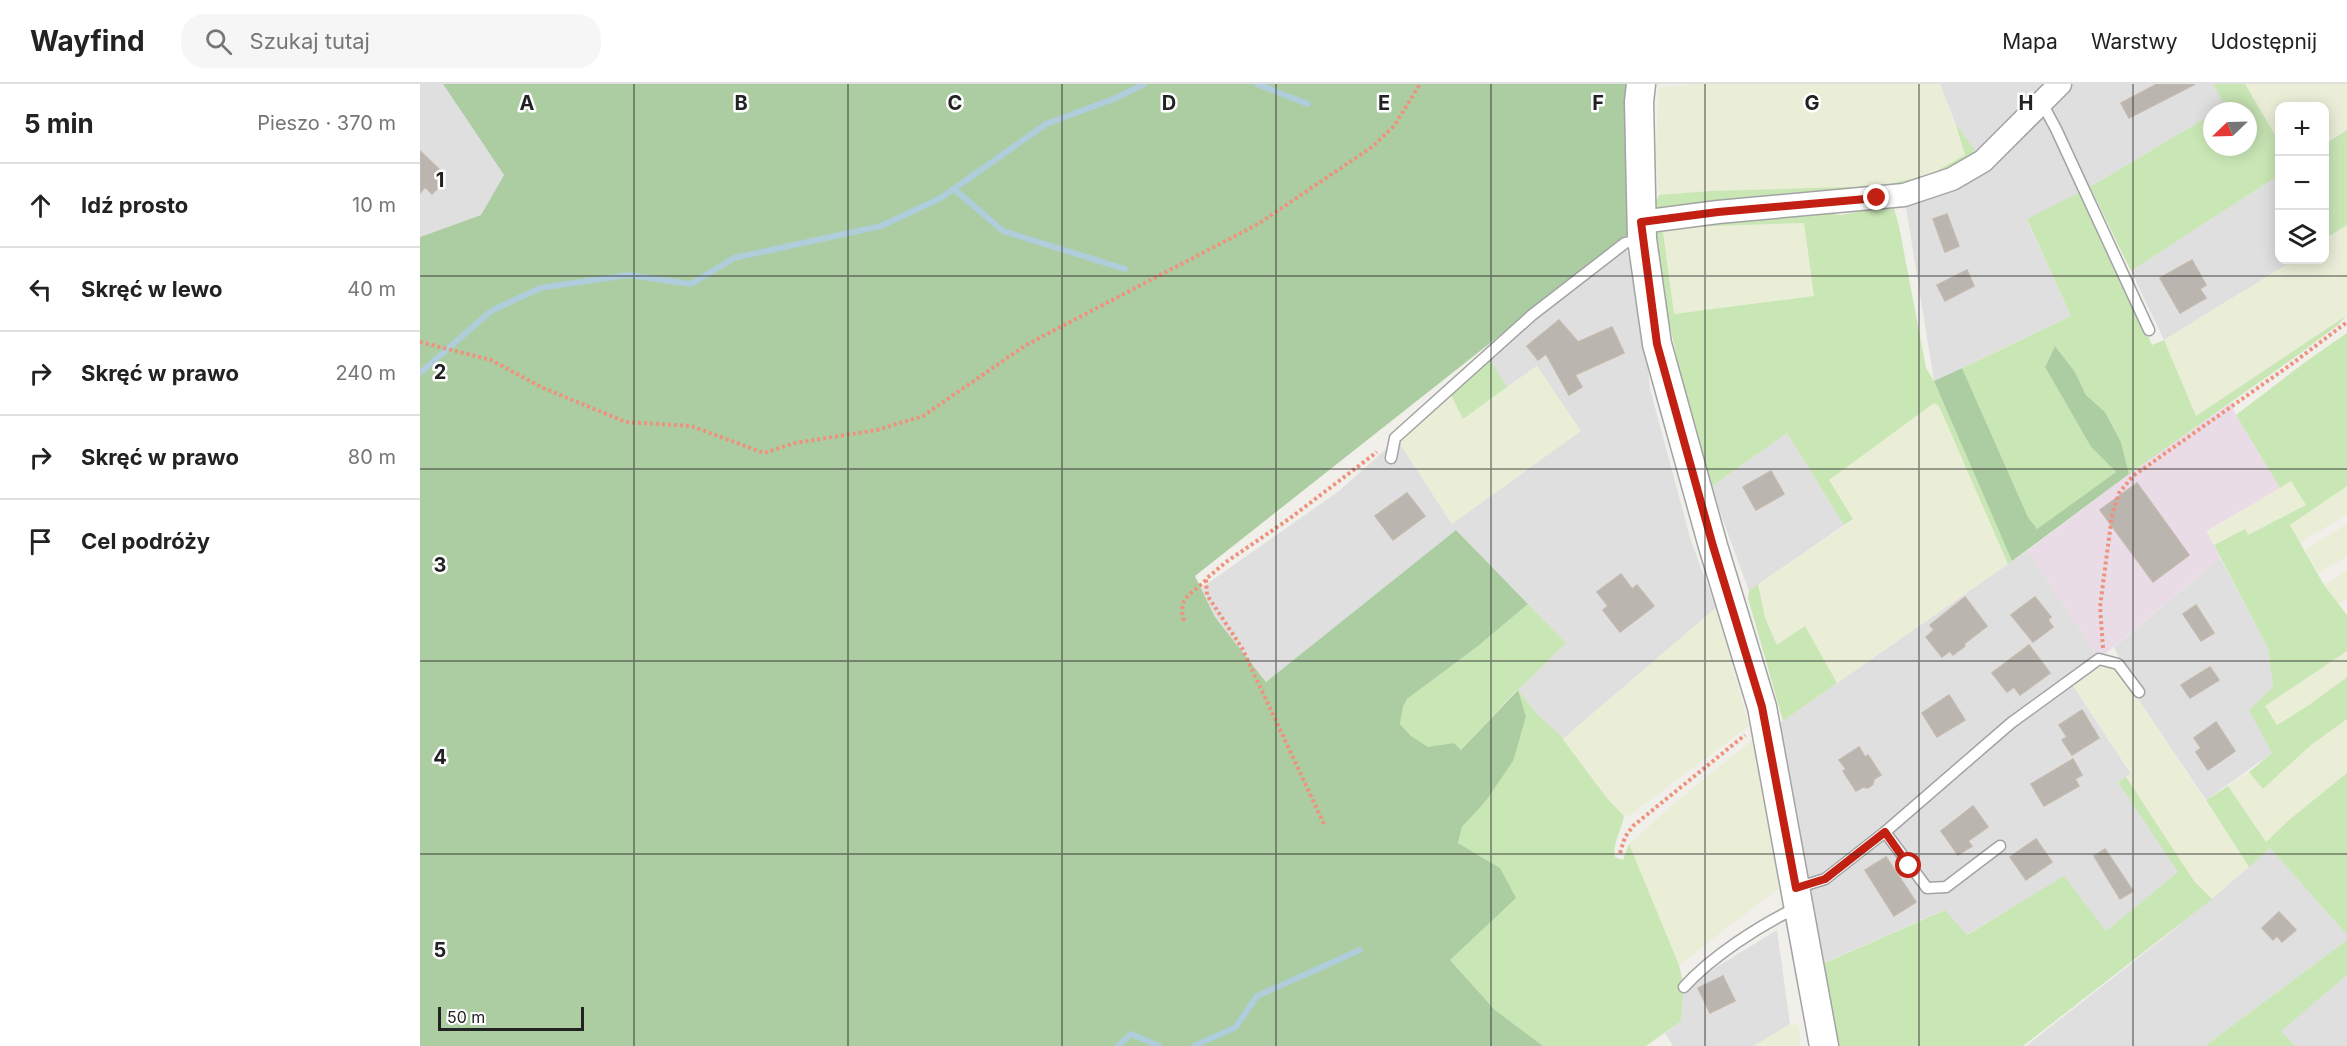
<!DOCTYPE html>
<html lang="pl">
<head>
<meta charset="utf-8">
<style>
  body { margin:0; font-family:Inter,sans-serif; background:#f6f6f6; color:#222 }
  .controls { position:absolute; right:18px; top:18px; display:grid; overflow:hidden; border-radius:12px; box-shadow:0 3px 15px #0003 }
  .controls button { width:54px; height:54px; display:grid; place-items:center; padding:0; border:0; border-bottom:2px solid #e0e0e0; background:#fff; color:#222; font:30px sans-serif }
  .compass { position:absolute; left:1783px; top:18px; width:54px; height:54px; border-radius:50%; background:#fff; box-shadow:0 3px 15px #0003; rotate:247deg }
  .scale { position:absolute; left:18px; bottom:15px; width:146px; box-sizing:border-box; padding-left:6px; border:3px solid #222; border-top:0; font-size:16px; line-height:21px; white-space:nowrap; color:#222; -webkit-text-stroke:4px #fff; paint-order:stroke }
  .stop { position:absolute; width:18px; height:18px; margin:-14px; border:4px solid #c22012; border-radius:50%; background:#fff }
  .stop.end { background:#c22012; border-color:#fff; box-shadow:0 2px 6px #0008 }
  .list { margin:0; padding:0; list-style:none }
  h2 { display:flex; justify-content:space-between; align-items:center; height:78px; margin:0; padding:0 24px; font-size:26px }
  h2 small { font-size:20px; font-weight:400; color:#767676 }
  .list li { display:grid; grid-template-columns:39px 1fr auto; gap:18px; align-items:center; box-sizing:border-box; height:84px; padding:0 24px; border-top:2px solid #e0e0e0 }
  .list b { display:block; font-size:22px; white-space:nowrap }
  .list em { font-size:20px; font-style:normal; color:#767676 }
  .icon { flex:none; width:33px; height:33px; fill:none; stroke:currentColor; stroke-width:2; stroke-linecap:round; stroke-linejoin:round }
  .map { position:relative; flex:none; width:1927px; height:962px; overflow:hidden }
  header { display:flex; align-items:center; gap:36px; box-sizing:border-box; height:84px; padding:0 30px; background:#fff; border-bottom:2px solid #e0e0e0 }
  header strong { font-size:28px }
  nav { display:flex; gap:33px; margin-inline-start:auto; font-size:21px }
  .search { width:420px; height:54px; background:#f6f6f6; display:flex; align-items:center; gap:15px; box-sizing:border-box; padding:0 21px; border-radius:24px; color:#767676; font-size:22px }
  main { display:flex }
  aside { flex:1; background:#fff }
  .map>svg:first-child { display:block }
</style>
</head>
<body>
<header>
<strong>Wayfind</strong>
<div class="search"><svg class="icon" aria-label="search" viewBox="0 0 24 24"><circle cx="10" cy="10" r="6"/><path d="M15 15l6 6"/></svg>Szukaj tutaj</div>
<nav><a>Mapa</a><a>Warstwy</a><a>Udostępnij</a></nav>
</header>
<main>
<aside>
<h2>5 min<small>Pieszo · 370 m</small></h2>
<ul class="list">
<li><svg class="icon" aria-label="ahead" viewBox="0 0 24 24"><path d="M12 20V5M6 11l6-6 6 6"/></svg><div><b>Idź prosto</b></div><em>10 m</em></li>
<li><svg class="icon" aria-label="left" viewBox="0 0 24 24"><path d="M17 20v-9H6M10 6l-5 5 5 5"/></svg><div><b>Skręć w lewo</b></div><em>40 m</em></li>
<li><svg class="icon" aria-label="right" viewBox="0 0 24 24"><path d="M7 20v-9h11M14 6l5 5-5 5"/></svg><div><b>Skręć w prawo</b></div><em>240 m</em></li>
<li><svg class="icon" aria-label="right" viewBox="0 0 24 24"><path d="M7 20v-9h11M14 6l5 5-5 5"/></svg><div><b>Skręć w prawo</b></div><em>80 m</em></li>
<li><svg class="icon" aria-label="arrive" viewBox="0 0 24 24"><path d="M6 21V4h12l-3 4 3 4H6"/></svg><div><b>Cel podróży</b></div></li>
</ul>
</aside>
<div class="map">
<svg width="1927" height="962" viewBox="0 0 1927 962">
  <rect width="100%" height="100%" fill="#f1efea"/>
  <!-- residential -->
  <g fill="#e0dfdf">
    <polygon points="0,0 23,0 84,91 61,131 0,153"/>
    <polygon points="1520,0 1793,0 1805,22 1797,27 1792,27 1792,30 1665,106 1607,136 1651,232 1514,297 1484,111 1563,77 1535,39"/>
    <polygon points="1859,91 1860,176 1874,176 1744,256 1711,187"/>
    <polygon points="1205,159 1222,227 1230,305 1271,457 1296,524 1143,655 1118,631 1098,606 1146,559 1036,446 846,598 795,533 781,504 919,407 977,355 1032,440 1117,282 1087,303 1067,271"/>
    <polygon points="1367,349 1424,441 1329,507 1291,403"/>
    <polygon points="1608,466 1679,575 1650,597 1711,690 1698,698 1758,788 1685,848 1644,793 1546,851 1524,826 1390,885 1347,648"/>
    <polygon points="1800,474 1848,564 1853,603 1843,650 1852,669 1786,716 1720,618 1694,563"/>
    <polygon points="1850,764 1927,851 1927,856 1785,962 1606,962 1750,849"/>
    <polygon points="1357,846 1370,940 1334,962 1253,962 1245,949 1261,937 1264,903"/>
    <polygon points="1927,891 1927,962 1875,962 1860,947"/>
  </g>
  <!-- industrial -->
  <polygon fill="#eadce6" points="1811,319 1816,331 1860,404 1787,447 1800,474 1679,575 1608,466 1726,377"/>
  <!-- farmland -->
  <g fill="#eaeed7">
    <polygon points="1274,0 1520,0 1545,71 1511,90 1461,102 1290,107 1239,111 1236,74 1238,4"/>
    <polygon points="1825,0 1927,0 1927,46 1905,60 1904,22 1860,22 1859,58"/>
    <polygon points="1384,139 1394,212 1254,230 1243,148 1265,143"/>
    <polygon points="1927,141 1927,230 1776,332 1744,256 1874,176 1904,176 1905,156"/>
    <polygon points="1117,282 1161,347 1032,440 977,355 1031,311 1043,335"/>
    <polygon points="1514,319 1519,322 1588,480 1417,599 1385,542 1357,561 1345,534 1338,500 1433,436 1408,396"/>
    <polygon points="1871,397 1886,421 1827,451 1824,445 1794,461 1787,448"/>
    <polygon points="1927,402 1927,430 1880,459 1869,441"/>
    <polygon points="1927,440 1927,472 1899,489 1885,466"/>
    <polygon points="1927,486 1927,515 1917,521 1904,501"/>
    <polygon points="1296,524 1329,642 1210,731 1204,732 1186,713 1143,655"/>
    <polygon points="1927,567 1927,593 1889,621 1857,641 1845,622"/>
    <polygon points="1690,583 1697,588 1720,618 1829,783 1792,815 1774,797 1752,765 1706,693 1711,689 1653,601 1678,584"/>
    <polygon points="1927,635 1927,689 1869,736 1845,758 1808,702 1829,688 1843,705 1891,661"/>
    <polygon points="1334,655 1359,804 1259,881 1209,760 1257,717"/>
    <polygon points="1370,940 1379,941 1380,962 1334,962"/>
  </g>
  <!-- grass -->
  <g fill="#c9e6b5">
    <polygon points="1793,0 1825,0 1859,58 1859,91 1711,187 1670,103 1792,30 1792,63 1828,63 1828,27 1797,27 1805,22"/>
    <polygon points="1535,39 1558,70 1539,82 1485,104 1239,126 1232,125 1239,111 1290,107 1461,102 1511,90 1545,71"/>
    <polygon points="1927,46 1927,141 1908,153 1904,148 1905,60"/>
    <polygon points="1662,107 1732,261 1744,256 1776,332 1927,231 1918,241 1878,271 1709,390 1701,358 1685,328 1666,311 1655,288 1635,262 1625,283 1671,363 1696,388 1617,445 1608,433 1542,284 1651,232 1607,135"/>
    <polygon points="1473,121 1479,142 1506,284 1514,297 1592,477 1588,480 1519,322 1514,319 1409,396 1433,435 1424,441 1367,349 1291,403 1278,369 1246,224 1236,149 1243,148 1254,230 1394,212 1384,139 1265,143 1395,126 1420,131"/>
    <polygon points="1927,249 1927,402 1870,441 1904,501 1927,531 1927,567 1845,622 1857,641 1889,621 1927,593 1927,635 1891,661 1843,705 1829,688 1852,669 1829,626 1853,603 1848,564 1794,461 1825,445 1828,451 1886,421 1871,397 1860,404 1816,331 1888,276"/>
    <polygon points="1069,274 1087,303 1043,335 1031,311"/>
    <polygon points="1338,500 1345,534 1357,561 1385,542 1417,599 1363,637 1328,514 1329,507"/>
    <path d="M 1108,520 L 1146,559 L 1098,606 L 1118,631 L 1139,650 L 1186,713 L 1204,732 C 1202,746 1192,759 1195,773 L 1203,776 L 1209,760 L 1259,881 L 1264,903 L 1261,937 L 1226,962 L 1123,962 L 1075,926 L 1030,876 L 1080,784 L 1038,759 L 1042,743 L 1065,718 L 1100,653 L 1106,633 L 1097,606 L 1041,666 L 1034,659 L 1008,664 L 991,652 L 980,640 L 983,623 L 987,615 L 1058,562 Z"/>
    <polygon points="1927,689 1927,851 1850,764 1829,783 1786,716 1808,702 1846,758 1869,736"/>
    <polygon points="1706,693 1774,797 1792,815 1603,962 1411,962 1398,882 1525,826 1547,851 1644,792 1686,847 1758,788 1698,698"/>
    <polygon points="1927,856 1927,891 1861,947 1875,962 1785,962"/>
  </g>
  <!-- forest -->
  <g fill="#accda2">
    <polygon points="23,0 1213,0 1212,147 775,492 795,533 846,598 1036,446 1108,520 1058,562 987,615 983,623 980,640 991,652 1008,663 1034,659 1041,666 1098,606 1106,633 1093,677 1065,718 1042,743 1038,759 1080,784 1096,814 1030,876 1075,926 1123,962 0,962 0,153 61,131 84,91"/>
    <polygon points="1635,262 1655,288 1666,311 1685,328 1701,358 1709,390 1592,477 1514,297 1542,284 1608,433 1617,445 1696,388 1671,363 1625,283"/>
  </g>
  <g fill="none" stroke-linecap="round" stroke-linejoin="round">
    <!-- stream -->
    <g stroke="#afcdda" stroke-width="6">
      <polyline points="837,0 888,20"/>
      <polyline points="534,105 583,147 705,185"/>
      <polyline points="0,289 71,227 120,204 208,191 271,200 314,174 461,142 521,114 626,40 696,14 724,0"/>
      <polyline points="698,962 711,950 739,962"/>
      <polyline points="774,962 816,943 837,912 940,866"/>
    </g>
  </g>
  <!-- building -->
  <g fill="#bbb5af" stroke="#c2b8ad" stroke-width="1.5">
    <polygon points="1737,0 1775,0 1709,34 1701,19"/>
    <polygon points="0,67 21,87 17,91 24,98 12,110 5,103 0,109"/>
    <polygon points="1527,130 1539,162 1525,168 1513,135"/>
    <polygon points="1772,176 1786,201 1780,205 1786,214 1760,229 1740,194"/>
    <polygon points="1547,186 1554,202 1525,217 1517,201"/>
    <polygon points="1139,236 1158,258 1192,243 1204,269 1155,291 1162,303 1149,311 1126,270 1118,276 1107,262"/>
    <polygon points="1351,387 1364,410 1336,426 1323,403"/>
    <polygon points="1717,399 1769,471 1733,498 1680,426"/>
    <polygon points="987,409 1005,432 973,456 955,432"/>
    <polygon points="1201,490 1212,505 1217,501 1234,522 1200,548 1183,526 1188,522 1177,508"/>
    <polygon points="1545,513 1567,542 1544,560 1545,562 1533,571 1530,567 1522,573 1506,553 1514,546 1510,541"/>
    <polygon points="1615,513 1631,533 1628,536 1633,543 1613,558 1591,531"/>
    <polygon points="1776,521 1794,549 1781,557 1763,530"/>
    <polygon points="1609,561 1630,589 1600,611 1594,603 1587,608 1572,589"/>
    <polygon points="1790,583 1799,596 1770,614 1761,601"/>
    <polygon points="1529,611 1545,636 1517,653 1502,629"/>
    <polygon points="1662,626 1679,654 1652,671 1642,656 1647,653 1639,641"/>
    <polygon points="1796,638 1815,667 1788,686 1776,668 1781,664 1774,654"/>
    <polygon points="1439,663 1445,673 1448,671 1461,691 1454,695 1453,700 1448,704 1443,703 1436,707 1423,687 1426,685 1419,676"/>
    <polygon points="1653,675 1662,691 1655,695 1659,702 1624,722 1611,700"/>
    <polygon points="1553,722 1568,743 1548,757 1552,762 1538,771 1521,747"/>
    <polygon points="1616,755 1632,778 1606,796 1590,773"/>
    <polygon points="1685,765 1713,807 1700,815 1674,772"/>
    <polygon points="1466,773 1496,818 1474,832 1445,786"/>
    <polygon points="1859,828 1876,846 1862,858 1857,852 1853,856 1842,844"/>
    <polygon points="1303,892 1315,917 1290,929 1278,904"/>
  </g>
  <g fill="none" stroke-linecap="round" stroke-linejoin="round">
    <defs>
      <g id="service">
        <polyline points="1622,19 1636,45 1729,246"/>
        <polyline points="971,374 975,354 1112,231 1205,159 1222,155"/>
        <polyline points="1465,748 1507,804 1526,803 1580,762"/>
        <polyline points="1376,804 1405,795 1465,748 1591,639 1679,575 1698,580 1719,608"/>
        <path d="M 1264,903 C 1291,873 1340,841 1376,824"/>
      </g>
      <polyline id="minor" points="1221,138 1298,128 1484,111 1532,95 1563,77 1640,0"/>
      <polyline id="tertiary" points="1221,0 1219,18 1222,155 1237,260 1293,462 1342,623 1404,962"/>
    </defs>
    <!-- service casing -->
    <use href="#service" stroke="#a3a3a3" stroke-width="13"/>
    <!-- minor casing -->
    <use href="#minor" stroke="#a3a3a3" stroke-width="25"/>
    <!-- tertiary casing -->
    <use href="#tertiary" stroke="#a3a3a3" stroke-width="31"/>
    <!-- path -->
    <g stroke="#ee927e" stroke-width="4" stroke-dasharray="3 3" stroke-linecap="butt">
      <polyline points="0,258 71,276 123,304 206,338 271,342 344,369 375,359 457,346 503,332 606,261 838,140 952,63 974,42 1000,0"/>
      <path d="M 764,537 C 757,513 771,511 786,496"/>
      <polyline points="1683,564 1680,523 1692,431 1699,409 1713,392 1873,279 1927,238"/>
      <polyline points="904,740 822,564 787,511 786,495 806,478 869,435 957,368"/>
      <polyline points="1200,769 1205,753 1213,742 1325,651"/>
    </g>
    <!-- service -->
    <use href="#service" stroke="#fff" stroke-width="10"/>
    <!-- minor -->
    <use href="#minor" stroke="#fff" stroke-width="22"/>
    <!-- tertiary -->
    <use href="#tertiary" stroke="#fff" stroke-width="28"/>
  </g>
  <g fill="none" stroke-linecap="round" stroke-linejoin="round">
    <!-- route -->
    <polyline stroke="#c22012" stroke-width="8" points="1457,114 1298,128 1221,138 1237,260 1293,462 1342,623 1376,804 1405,795 1465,748 1489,782"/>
  </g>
  <!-- grid -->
  <path fill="none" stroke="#222" stroke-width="1.5" stroke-opacity="0.55" d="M 214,0 L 214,962M 428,0 L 428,962M 642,0 L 642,962M 856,0 L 856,962M 1071,0 L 1071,962M 1285,0 L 1285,962M 1499,0 L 1499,962M 1713,0 L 1713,962M 0,192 L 1927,192M 0,385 L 1927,385M 0,577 L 1927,577M 0,770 L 1927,770"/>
  <g font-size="20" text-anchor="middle" font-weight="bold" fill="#222" stroke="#fff" stroke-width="5" stroke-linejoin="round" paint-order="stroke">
    <text x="107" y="26">A</text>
    <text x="321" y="26">B</text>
    <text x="535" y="26">C</text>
    <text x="749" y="26">D</text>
    <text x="964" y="26">E</text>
    <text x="1178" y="26">F</text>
    <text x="1392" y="26">G</text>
    <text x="1606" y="26">H</text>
    <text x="20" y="103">1</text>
    <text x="20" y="295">2</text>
    <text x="20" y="488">3</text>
    <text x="20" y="680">4</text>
    <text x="20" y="873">5</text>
  </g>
</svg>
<div class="controls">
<button>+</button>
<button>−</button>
<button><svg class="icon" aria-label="layers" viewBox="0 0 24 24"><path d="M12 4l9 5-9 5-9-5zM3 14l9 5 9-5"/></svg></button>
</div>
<svg class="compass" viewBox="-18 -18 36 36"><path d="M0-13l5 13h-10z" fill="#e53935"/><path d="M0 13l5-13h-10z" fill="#767676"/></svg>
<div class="scale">50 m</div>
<div class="stop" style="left:1489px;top:782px"></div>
<div class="stop end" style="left:1457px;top:114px"></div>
</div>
</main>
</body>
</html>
